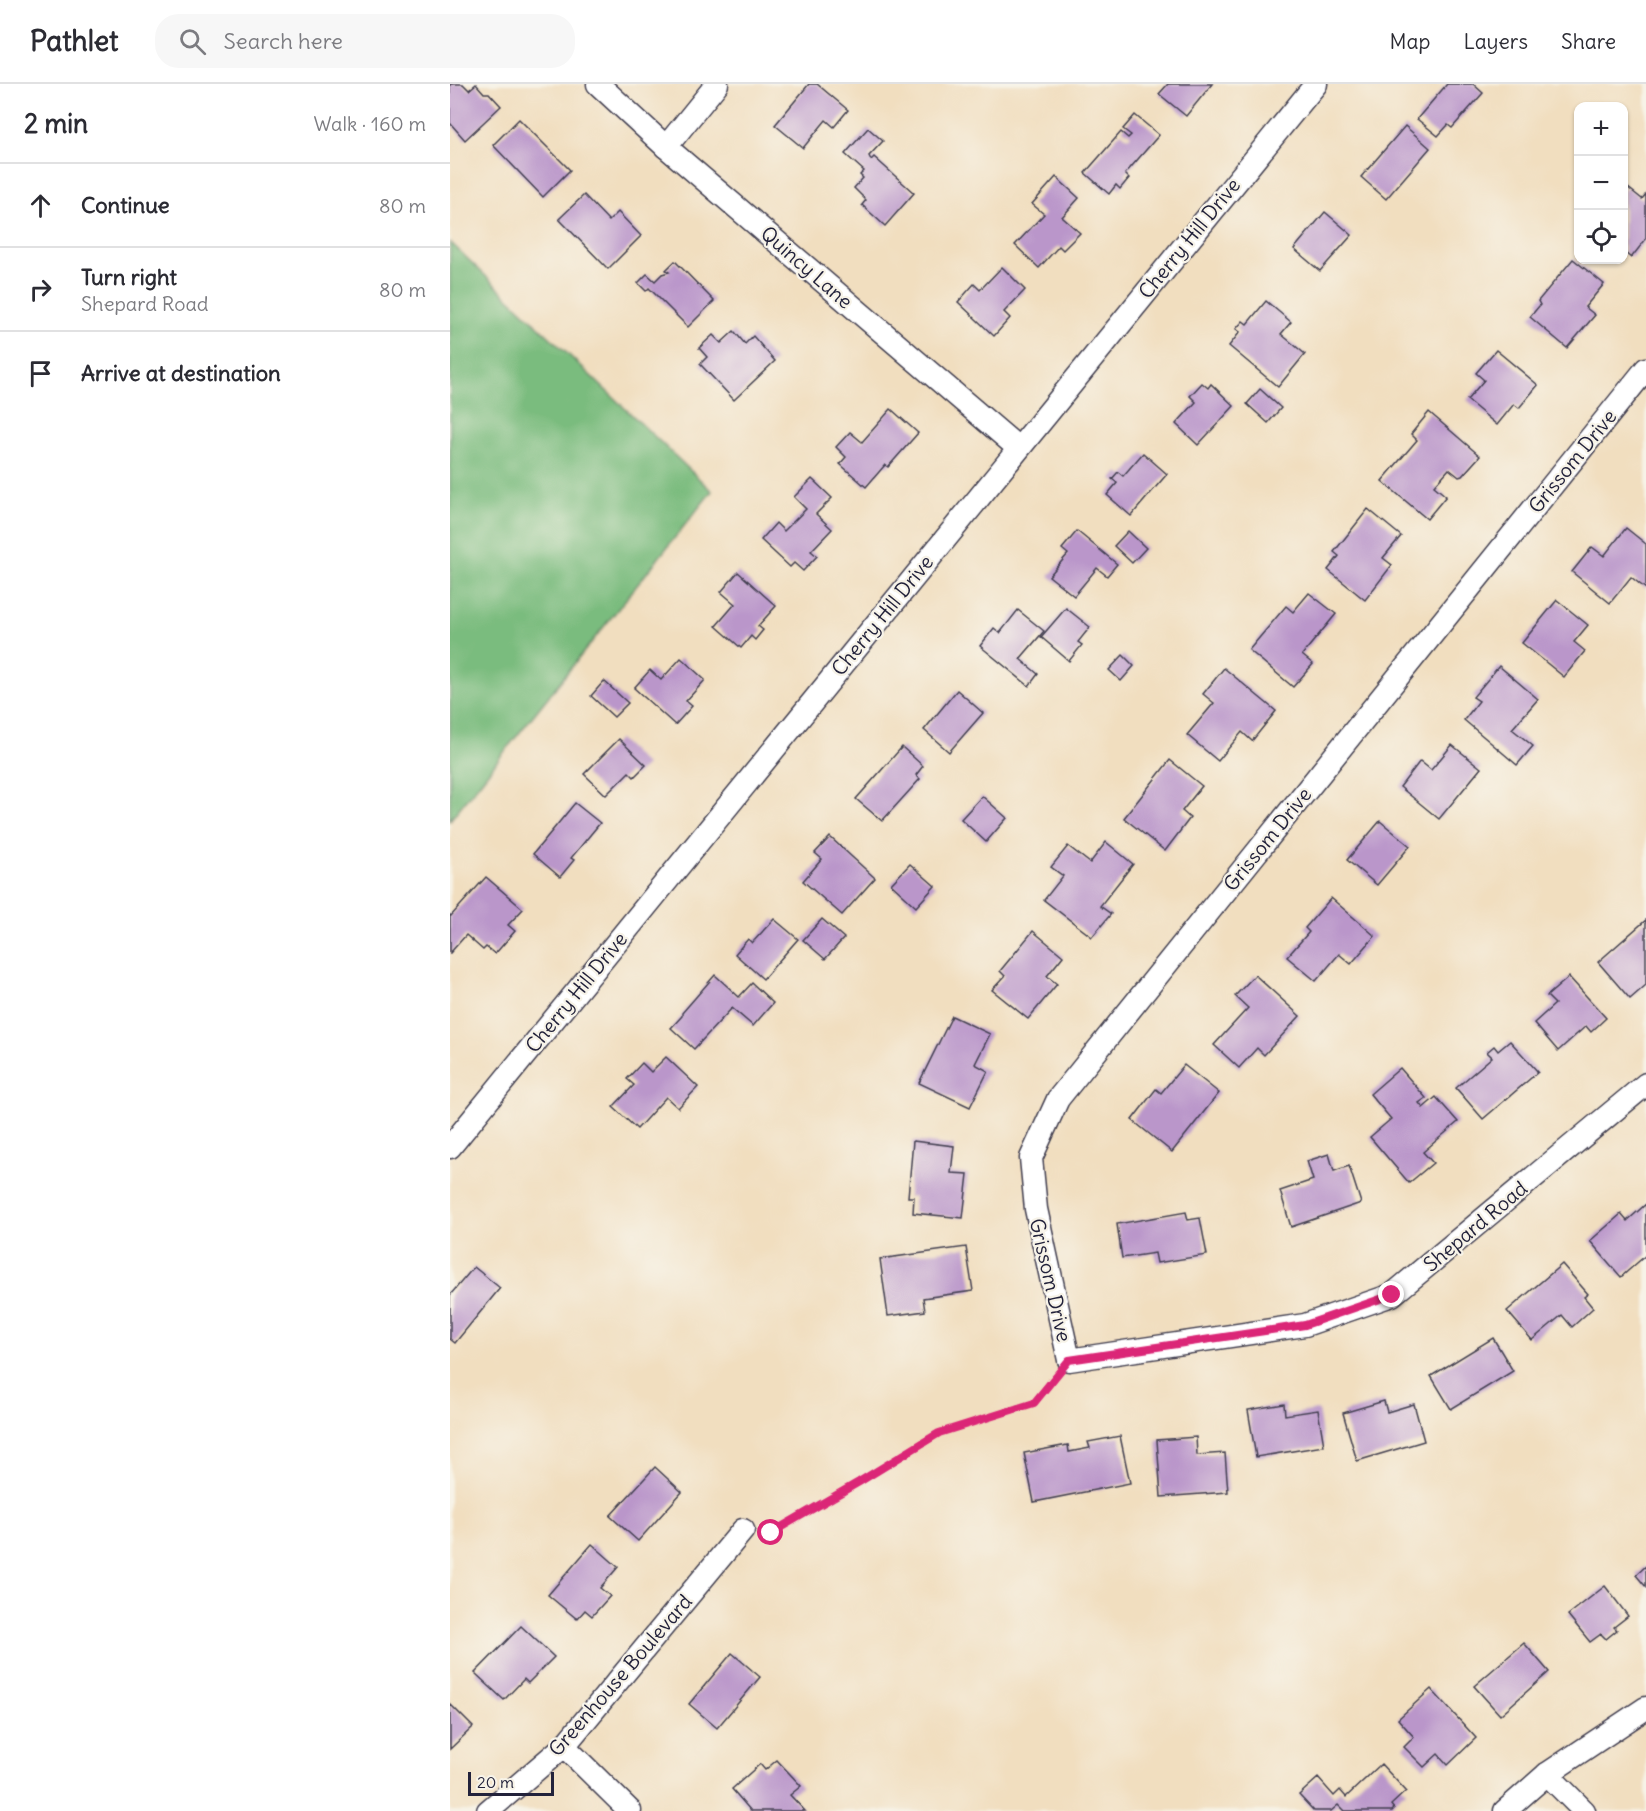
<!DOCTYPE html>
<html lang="en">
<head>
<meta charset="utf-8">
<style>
  body { margin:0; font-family:Delius,sans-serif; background:#f7f7f7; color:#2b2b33 }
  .controls { position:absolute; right:18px; top:18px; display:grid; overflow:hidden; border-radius:12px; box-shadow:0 2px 4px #0004 }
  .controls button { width:54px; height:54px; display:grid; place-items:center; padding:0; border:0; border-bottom:2px solid #e1e1e2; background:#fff; color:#2b2b33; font:30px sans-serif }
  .scale { position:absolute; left:18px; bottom:15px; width:86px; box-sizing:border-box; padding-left:6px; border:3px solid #22223b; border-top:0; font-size:16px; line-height:21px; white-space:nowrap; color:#22223b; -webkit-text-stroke:4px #f7f3e8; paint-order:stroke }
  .stop { position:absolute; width:18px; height:18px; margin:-14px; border:4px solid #db2777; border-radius:50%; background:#fff }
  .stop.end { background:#db2777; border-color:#fff; box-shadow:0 2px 6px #0008 }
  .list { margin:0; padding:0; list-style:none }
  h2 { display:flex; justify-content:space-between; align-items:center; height:78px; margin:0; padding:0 24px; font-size:26px }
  h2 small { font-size:20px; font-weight:400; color:#7c7c81 }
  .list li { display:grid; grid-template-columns:39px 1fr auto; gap:18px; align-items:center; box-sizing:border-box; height:84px; padding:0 24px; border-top:2px solid #e1e1e2 }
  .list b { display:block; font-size:22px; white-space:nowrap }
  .list p { margin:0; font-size:20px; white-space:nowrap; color:#7c7c81 }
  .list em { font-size:20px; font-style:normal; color:#7c7c81 }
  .icon { flex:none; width:33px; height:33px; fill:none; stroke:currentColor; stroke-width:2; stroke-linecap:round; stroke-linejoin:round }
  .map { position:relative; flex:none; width:1196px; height:1727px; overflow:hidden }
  header { display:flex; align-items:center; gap:36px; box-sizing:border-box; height:84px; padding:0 30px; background:#fff; border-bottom:2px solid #e1e1e2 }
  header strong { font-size:28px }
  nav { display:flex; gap:33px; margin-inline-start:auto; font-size:21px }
  .search { width:420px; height:54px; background:#f7f7f7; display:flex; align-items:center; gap:15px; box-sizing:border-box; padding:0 21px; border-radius:24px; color:#7c7c81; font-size:22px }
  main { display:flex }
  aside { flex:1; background:#fff }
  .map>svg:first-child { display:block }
</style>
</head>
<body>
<header>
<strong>Pathlet</strong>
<div class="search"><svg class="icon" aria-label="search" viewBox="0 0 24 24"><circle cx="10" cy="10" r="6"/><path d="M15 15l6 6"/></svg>Search here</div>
<nav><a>Map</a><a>Layers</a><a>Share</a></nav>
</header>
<main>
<aside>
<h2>2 min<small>Walk · 160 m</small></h2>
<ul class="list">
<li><svg class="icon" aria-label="ahead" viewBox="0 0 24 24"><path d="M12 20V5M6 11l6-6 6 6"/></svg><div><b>Continue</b></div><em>80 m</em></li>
<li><svg class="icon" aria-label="right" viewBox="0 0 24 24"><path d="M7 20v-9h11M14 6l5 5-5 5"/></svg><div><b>Turn right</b><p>Shepard Road</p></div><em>80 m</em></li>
<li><svg class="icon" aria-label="arrive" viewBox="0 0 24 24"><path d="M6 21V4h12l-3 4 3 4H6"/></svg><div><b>Arrive at destination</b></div></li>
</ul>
</aside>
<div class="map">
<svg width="1196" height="1727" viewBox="0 0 1196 1727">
  <rect width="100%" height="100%" fill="#f7f3e8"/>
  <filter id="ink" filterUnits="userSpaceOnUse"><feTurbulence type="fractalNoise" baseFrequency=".0167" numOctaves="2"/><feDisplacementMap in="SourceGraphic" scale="12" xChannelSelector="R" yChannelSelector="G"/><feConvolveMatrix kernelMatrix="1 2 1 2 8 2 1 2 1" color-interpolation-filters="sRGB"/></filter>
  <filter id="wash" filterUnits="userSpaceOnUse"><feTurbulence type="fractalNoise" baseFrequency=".008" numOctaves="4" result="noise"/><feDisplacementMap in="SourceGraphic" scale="24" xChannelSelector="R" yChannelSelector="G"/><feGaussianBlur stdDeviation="1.35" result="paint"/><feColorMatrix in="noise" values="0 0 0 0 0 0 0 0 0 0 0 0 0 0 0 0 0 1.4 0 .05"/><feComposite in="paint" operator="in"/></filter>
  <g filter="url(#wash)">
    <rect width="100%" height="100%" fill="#f1debf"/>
    <!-- forest -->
    <polygon fill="#7abc7e" stroke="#4e6f5c" stroke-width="1.5" points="0,158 262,407 0,736"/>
    <g id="blocks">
      <!-- building -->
      <g fill="#ba96ca">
        <polygon points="0,0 13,0 19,6 26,0 34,9 39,9 51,22 15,56 0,39"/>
        <polygon points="359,0 367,0 398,26 384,43 376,36 353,64 325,41"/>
        <polygon points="718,0 762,0 736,32 709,10"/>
        <polygon points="997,0 1023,0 1033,9 1002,44 998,41 988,52 967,35"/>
        <polygon points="685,31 709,51 675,90 679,94 670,105 666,101 659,110 635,89 671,48 678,54 681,51 673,45"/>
        <polygon points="69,35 120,86 93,113 43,61"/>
        <polygon points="955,42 980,64 936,115 911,93"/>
        <polygon points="418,44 433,57 419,72 421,76 424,73 464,109 435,142 412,121 416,116 404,104 413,94 410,91 414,87 395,70"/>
        <polygon points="606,93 629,114 612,133 630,149 613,166 609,162 589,184 565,161 594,130 582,120"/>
        <polygon points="1177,103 1192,115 1196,110 1196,155 1181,174 1174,168 1174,107"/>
        <polygon points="134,111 159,137 168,128 191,152 158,185 109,135"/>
        <polygon points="875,128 902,151 870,187 844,165"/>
        <polygon points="1123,175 1154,200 1135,223 1145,231 1117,264 1080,233 1090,221 1088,217"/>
        <polygon points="225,177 264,217 238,243 199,204 196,207 188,199 197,190 205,197 212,190 219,188 216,186"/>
        <polygon points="552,183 575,206 554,228 560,234 544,252 508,218 524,200 530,206"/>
        <polygon points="816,217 841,238 831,250 855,270 828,303 779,262 790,248 786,245 793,237 797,240"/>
        <polygon points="284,247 295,260 303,252 325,277 284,316 250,280 257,273 249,264 263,251 271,259"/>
        <polygon points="1046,266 1088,301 1069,324 1064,320 1047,341 1017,316 1034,296 1026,289"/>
        <polygon points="752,299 758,304 761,300 784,322 748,361 726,340 746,318 740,312"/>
        <polygon points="810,305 831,324 818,339 797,320"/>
        <polygon points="441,325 468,349 438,383 435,381 416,403 390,380 396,373 386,363 400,348 412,358"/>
        <polygon points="979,328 1030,372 1012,392 1009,393 999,385 984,402 996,412 977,435 932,397 967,356 961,350"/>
        <polygon points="693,369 717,390 681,432 657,411 667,399 662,395 668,388 673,392"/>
        <polygon points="362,395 382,414 366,430 382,445 361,467 367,472 353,487 344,479 340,483 311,456 326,439 334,447 356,425 344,413"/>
        <polygon points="918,425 951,452 933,474 942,481 915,516 878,486 889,472 884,468"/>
        <polygon points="1176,444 1196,460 1196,505 1181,493 1160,519 1122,488 1142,463 1154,472"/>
        <polygon points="627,447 667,480 657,492 647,484 624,512 599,492 618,470 612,465"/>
        <polygon points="678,447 696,464 682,479 664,462"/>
        <polygon points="288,488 326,522 308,542 313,546 305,556 301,552 291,564 266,542 285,520 271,508"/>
        <polygon points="859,509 886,530 852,571 863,580 843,603 799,566 836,522 843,528"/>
        <polygon points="1107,516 1138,541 1124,558 1135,567 1114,593 1072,559"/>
        <polygon points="616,524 640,543 628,558 632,561 619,577 591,553"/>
        <polygon points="568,526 594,547 570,575 588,590 579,602 530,562 544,544 550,549"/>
        <polygon points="673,571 684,582 671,597 659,586"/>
        <polygon points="231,574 255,596 236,617 242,622 225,641 184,604 200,586 211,596"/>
        <polygon points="1049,582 1088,615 1062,645 1083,662 1067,681 1014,636 1029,617 1023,613"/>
        <polygon points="774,584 826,627 802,657 792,648 768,677 737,651 764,619 753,610"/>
        <polygon points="154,597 178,619 164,633 141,612"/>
        <polygon points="507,606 533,629 499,668 474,646"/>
        <polygon points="169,655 196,681 184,693 179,688 156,711 134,690"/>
        <polygon points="1002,661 1031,684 989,735 950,703 970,677 981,686"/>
        <polygon points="452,663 473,682 466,691 470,695 432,737 406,715"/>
        <polygon points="720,676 752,702 732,727 740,734 715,767 674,734"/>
        <polygon points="532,712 557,734 536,758 511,735"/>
        <polygon points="125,719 150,739 121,774 124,776 110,793 83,770"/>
        <polygon points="930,737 960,762 927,801 897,776"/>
        <polygon points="380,753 425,794 392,831 353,797 372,775 365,769"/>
        <polygon points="656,758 683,780 650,822 661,830 642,853 594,816 613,792 601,783 618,762 640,779"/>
        <polygon points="460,780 485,802 466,823 441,800"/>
        <polygon points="36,793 73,825 58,841 65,847 45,870 36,863 33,866 16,851 0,869 0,831 1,832"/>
        <polygon points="881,814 925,852 901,880 889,870 866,897 837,873 859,848 855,844"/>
        <polygon points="324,835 348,855 313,895 285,870 298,855 302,859"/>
        <polygon points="372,835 394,854 375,875 353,856"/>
        <polygon points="1196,836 1196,901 1180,915 1148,878"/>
        <polygon points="583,847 613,872 597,892 607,900 578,935 542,906 555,892 550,887"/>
        <polygon points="265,891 289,913 302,899 323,919 303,942 282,924 244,965 221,944 232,932 232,929"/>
        <polygon points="805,891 850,932 814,971 807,964 789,984 764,961 798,924 785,912"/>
        <polygon points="1119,893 1156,934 1141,948 1136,942 1108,967 1084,939 1105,920 1097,912"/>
        <polygon points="502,932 540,950 525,980 538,987 520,1023 469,999"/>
        <polygon points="1060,957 1088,988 1033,1035 1006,1004 1042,973 1037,968 1044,962 1048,967"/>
        <polygon points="216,973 248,1003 228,1024 216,1013 187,1045 163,1023 184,1001 177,995 192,979 201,988"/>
        <polygon points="734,981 769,1009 722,1068 682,1036 706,1005 711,1009"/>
        <polygon points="950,984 976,1014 969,1019 973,1024 986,1013 1008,1038 973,1068 983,1079 959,1099 920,1053 941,1035 920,1010"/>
        <polygon points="463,1057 504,1062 501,1089 518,1090 513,1134 463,1129 464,1113 458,1113"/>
        <polygon points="879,1070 884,1087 899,1082 911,1119 841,1143 830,1107 863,1096 857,1077"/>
        <polygon points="1196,1120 1196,1171 1171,1193 1140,1157 1171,1130 1177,1137"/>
        <polygon points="736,1128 738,1136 750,1134 757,1171 707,1179 705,1169 672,1174 667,1140"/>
        <polygon points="516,1163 523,1207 473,1214 475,1227 438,1232 430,1175"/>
        <polygon points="1112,1180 1138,1210 1134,1213 1143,1224 1122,1243 1112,1231 1082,1256 1057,1227"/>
        <polygon points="24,1183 50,1204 5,1259 0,1255 0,1211"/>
        <polygon points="1043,1254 1063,1287 1001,1325 981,1292"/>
        <polygon points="934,1317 937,1328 964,1320 974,1357 907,1377 893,1329"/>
        <polygon points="834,1320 835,1331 868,1326 874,1362 806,1373 798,1326"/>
        <polygon points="670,1352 680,1399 584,1418 574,1369 618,1361 619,1368 640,1364 638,1358"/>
        <polygon points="746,1353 747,1371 775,1369 778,1408 711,1413 707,1356"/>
        <polygon points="205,1383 232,1408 188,1457 160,1432"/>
        <polygon points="142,1460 168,1483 150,1504 160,1512 142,1532 135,1526 127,1535 98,1511"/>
        <polygon points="1196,1482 1196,1503 1186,1491"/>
        <polygon points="1155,1502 1178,1532 1164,1543 1167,1546 1156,1555 1151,1550 1140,1558 1118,1531"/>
        <polygon points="71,1542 104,1573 78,1599 74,1595 54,1616 25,1589"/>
        <polygon points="1074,1559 1099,1588 1050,1631 1024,1602"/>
        <polygon points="282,1569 310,1593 267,1644 239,1620"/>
        <polygon points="981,1605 1026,1654 998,1681 988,1670 974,1683 954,1663 964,1653 948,1635"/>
        <polygon points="0,1620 23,1643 0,1665"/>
        <polygon points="327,1676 351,1702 340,1711 355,1727 301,1727 282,1705 310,1680 315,1686"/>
        <polygon points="931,1680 956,1707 941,1721 944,1725 942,1727 894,1727 888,1721 881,1727 864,1727 849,1711 868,1694 884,1712 890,1706 896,1713"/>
      </g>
    </g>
  </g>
  <g filter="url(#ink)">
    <use href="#blocks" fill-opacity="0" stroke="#413e4f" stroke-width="1.5"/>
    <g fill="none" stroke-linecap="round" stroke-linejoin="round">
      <defs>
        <g id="street">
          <polyline points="148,0 216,63 568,364"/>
          <polyline points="216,63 267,0"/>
          <polyline points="1196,285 608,1015 581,1074 586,1125 619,1276 855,1241 942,1211 1196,1000"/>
          <polyline points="0,1063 866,0"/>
          <polyline points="114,1662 180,1727"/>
          <polyline points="1097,1690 1134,1727"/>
          <polyline points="38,1727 114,1662 293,1446"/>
          <polyline points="1055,1727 1097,1690 1196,1624"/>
        </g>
      </defs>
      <!-- street casing -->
      <use href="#street" stroke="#413e4f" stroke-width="25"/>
      <!-- path -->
      <polyline stroke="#413e4f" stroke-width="4" stroke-dasharray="1.5 4.5" stroke-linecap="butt" points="316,1449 321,1449 409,1398 489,1349 584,1319 603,1295"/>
      <!-- street -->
      <use href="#street" stroke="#fff" stroke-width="22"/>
    </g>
  </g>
  <g fill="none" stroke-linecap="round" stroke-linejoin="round" filter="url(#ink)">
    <!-- route -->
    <polyline stroke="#db2777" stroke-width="8" points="321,1449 409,1398 489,1349 584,1319 619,1276 855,1241 942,1211"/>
  </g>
  <g text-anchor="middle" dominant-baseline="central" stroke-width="4.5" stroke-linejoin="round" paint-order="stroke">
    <!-- street labels -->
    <g font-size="20" fill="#22223b" stroke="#f7f3e8">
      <text transform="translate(739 154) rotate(-51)">Cherry Hill Drive</text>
      <text transform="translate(357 183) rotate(41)">Quincy Lane</text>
      <text transform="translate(1122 377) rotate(-51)">Grissom Drive</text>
      <text transform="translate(432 531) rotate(-51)">Cherry Hill Drive</text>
      <text transform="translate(817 755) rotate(-51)">Grissom Drive</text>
      <text transform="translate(126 908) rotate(-51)">Cherry Hill Drive</text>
      <text transform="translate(1025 1142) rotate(-40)">Shepard Road</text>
      <text transform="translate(601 1196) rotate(77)">Grissom Drive</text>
      <text transform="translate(170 1591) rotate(-49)">Greenhouse Boulevard</text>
    </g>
  </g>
</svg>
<div class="controls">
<button>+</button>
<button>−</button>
<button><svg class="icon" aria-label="locate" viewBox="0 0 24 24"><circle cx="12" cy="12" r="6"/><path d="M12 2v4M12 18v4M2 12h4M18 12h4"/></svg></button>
</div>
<div class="scale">20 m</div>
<div class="stop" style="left:321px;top:1449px"></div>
<div class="stop end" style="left:942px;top:1211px"></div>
</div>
</main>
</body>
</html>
